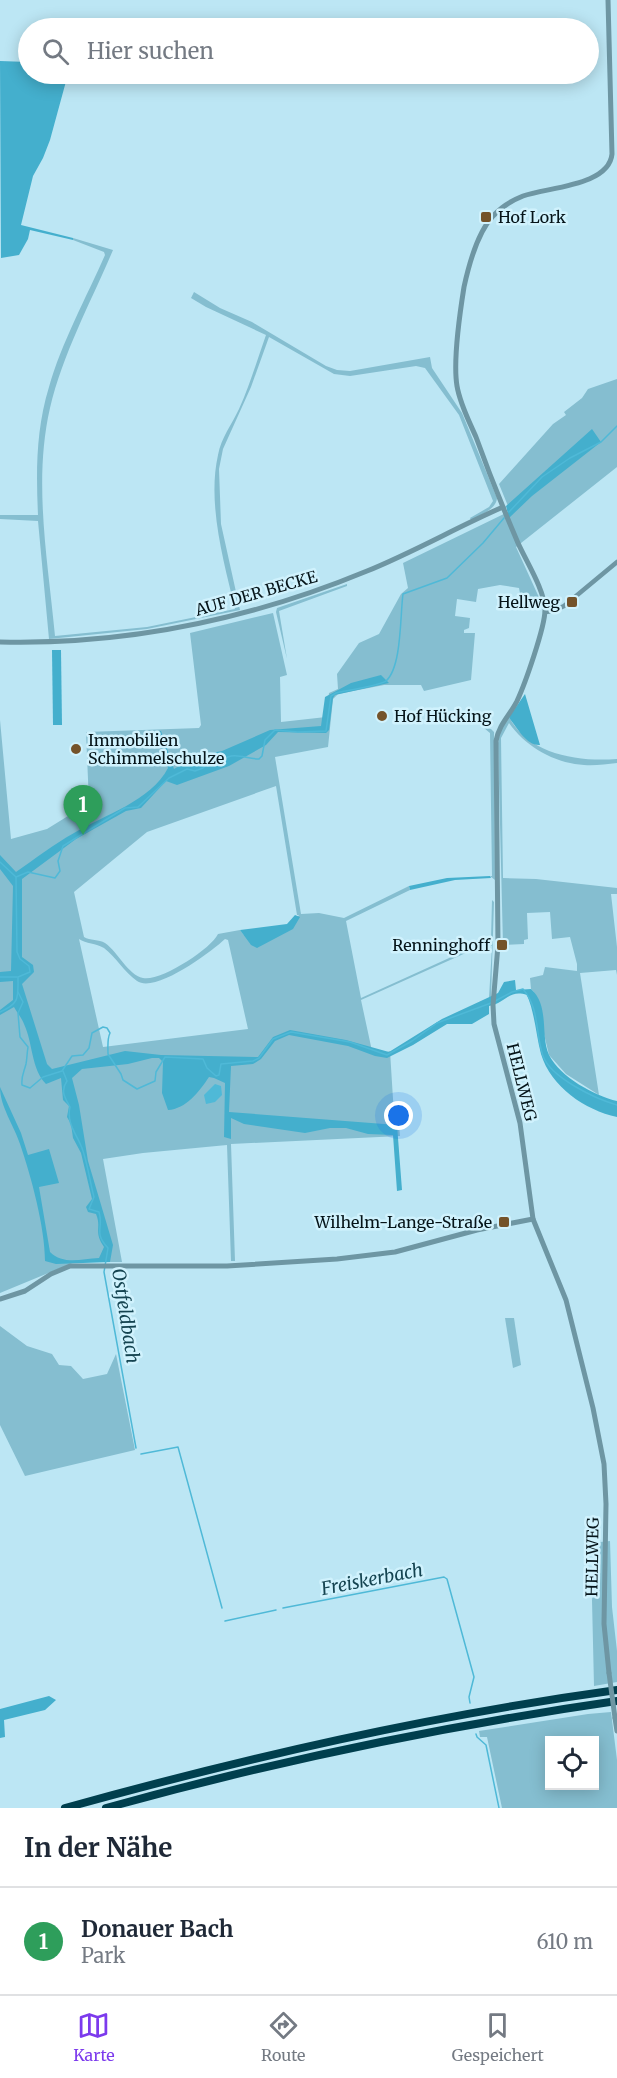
<!DOCTYPE html>
<html lang="de">
<head>
<meta charset="utf-8">
<style>
  body { margin:0; font-family:Merriweather,serif; background:#f2f2f3; color:#1f2937 }
  .controls { position:absolute; right:18px; bottom:18px; display:grid; overflow:hidden; border-radius:0px; box-shadow:0 3px 15px #0003 }
  .controls button { width:54px; height:54px; display:grid; place-items:center; padding:0; border:0; border-bottom:2px solid #e0e1e3; background:#fff; color:#1f2937; font:30px sans-serif }
  .you { position:absolute; left:399px; top:1116px; width:21px; height:21px; margin:-15px; border:4px solid #fff; border-radius:50%; background:#1a73e8; box-shadow:0 0 0 9px #1a73e833 }
  .badge { display:grid; place-items:center; width:39px; height:39px; border-radius:50%; background:#7c3aed; color:#fff; font-size:20px; font-weight:700 }
  .pin { position:absolute; translate:-50% -50px; filter:drop-shadow(0 2px 3px #0008) }
  .pin::after { content:''; position:absolute; top:32px; width:21px; height:18px; background:inherit; clip-path:polygon(0 0,100% 0,50% 100%) }
  .list { margin:0; padding:0; list-style:none }
  h2 { display:flex; justify-content:space-between; align-items:center; height:78px; margin:0; padding:0 24px; font-size:26px }
  h2 small { font-size:20px; font-weight:400; color:#747a83 }
  .list li { display:grid; grid-template-columns:39px 1fr auto; gap:18px; align-items:center; box-sizing:border-box; height:108px; padding:0 24px; border-top:2px solid #e0e1e3 }
  .list b { display:block; font-size:22px; white-space:nowrap }
  .list p { margin:0; font-size:20px; white-space:nowrap; color:#747a83 }
  .list em { font-size:20px; font-style:normal; color:#747a83 }
  .icon { flex:none; width:33px; height:33px; fill:none; stroke:currentColor; stroke-width:2; stroke-linecap:round; stroke-linejoin:round }
  .map { position:relative; flex:none; width:617px; height:1808px; overflow:hidden }
  .search { position:absolute; background:#fff; box-shadow:0 3px 15px #0003; left:18px; right:18px; top:18px; height:66px; display:flex; align-items:center; gap:15px; box-sizing:border-box; padding:0 21px; border-radius:33px; color:#747a83; font-size:22px }
  .sheet { height:186px; background:#fff }
  nav { display:flex; justify-content:space-around; align-items:center; box-sizing:border-box; height:84px; border-top:2px solid #e0e1e3; background:#fff; font-size:16px; color:#747a83 }
  nav a { display:grid; justify-items:center; gap:3px }
  nav .on { color:#7c3aed }
  .map>svg:first-child { display:block }
</style>
</head>
<body>
<div class="map">
<svg width="617" height="1808" viewBox="0 0 617 1808">
  <rect width="100%" height="100%" fill="#bce6f4"/>
  <!-- green -->
  <g fill="#85bed0" fill-rule="evenodd">
    <path d="M 73,238 L 113,250 C 91,302 63,353 50,408 C 33,482 48,561 55,636 L 147,627 L 235,609 C 224,562 207,504 218,455 C 221,438 232,424 239,409 C 250,385 257,360 266,335 L 206,307 L 191,298 L 194,292 L 220,308 L 252,322 L 326,366 L 337,370 L 350,371 L 430,357 L 432,368 L 462,413 L 497,498 C 496,510 481,514 471,520 L 470,518 L 489,507 L 493,501 L 459,415 L 425,368 L 416,366 L 350,376 L 334,374 L 269,337 L 251,387 L 223,449 L 219,469 L 221,524 L 240,610 L 147,629 L 49,639 L 38,521 L 0,519 L 0,515 L 38,515 C 36,472 36,429 49,387 C 61,344 87,296 105,255 L 104,252 L 73,240 Z"/>
    <path d="M 617,379 L 617,467 L 516,547 L 542,604 L 521,599 L 519,588 L 500,585 L 478,589 L 476,602 L 457,599 L 455,616 L 470,618 L 469,628 L 464,630 L 464,633 L 475,633 L 471,680 L 424,691 L 421,685 L 384,685 L 338,694 L 333,699 L 328,747 L 275,757 L 301,914 L 319,913 L 344,918 L 409,886 L 410,890 L 346,921 L 361,998 L 491,939 L 492,900 L 494,902 L 491,997 L 489,998 L 492,946 L 488,943 L 361,1000 L 372,1051 L 381,1054 L 390,1051 L 394,1115 L 398,1116 L 400,1136 L 231,1144 L 235,1261 L 231,1261 L 227,1145 L 143,1153 L 103,1159 L 122,1262 L 75,1262 L 0,1293 L 0,720 L 11,839 L 47,829 L 89,803 L 86,732 L 199,728 L 201,725 L 190,633 L 273,613 L 287,675 L 280,677 L 281,722 L 326,717 L 329,693 L 338,689 L 337,674 L 359,643 L 379,634 L 401,594 L 408,588 L 403,563 L 510,511 L 499,484 L 553,424 L 566,415 L 564,412 L 582,398 L 588,389 ZM 276,786 L 297,915 L 299,915 L 287,930 L 244,935 L 240,930 L 218,934 C 211,949 160,982 143,978 C 128,975 118,952 105,943 C 99,939 90,941 84,937 L 74,892 L 147,832 ZM 79,939 C 86,944 96,943 104,948 C 116,957 124,972 137,981 C 155,994 211,952 225,939 L 228,940 L 248,1029 L 103,1047 Z"/>
    <polygon points="347,584 347,586 279,611 287,659 276,612 277,608"/>
    <path d="M 509,717 C 529,755 579,762 617,759 L 617,763 C 606,764 595,766 584,765 C 554,763 526,747 509,723 L 501,738 L 503,878 L 536,879 L 617,888 L 617,894 L 611,894 L 617,947 L 617,975 L 616,970 L 580,973 L 599,1095 L 566,1074 L 549,1055 L 534,992 L 531,989 L 530,978 L 543,975 L 545,967 L 577,971 L 577,964 L 570,937 L 552,939 L 550,912 L 527,913 L 528,939 L 524,940 L 524,944 L 503,945 L 498,743 L 500,731 Z"/>
    <polygon points="484,728 491,729 494,732 495,880 490,876 492,876 490,733"/>
    <polygon points="505,1318 514,1318 521,1365 513,1368"/>
    <polygon points="0,1326 27,1346 52,1354 59,1365 71,1366 83,1379 107,1374 116,1354 135,1450 25,1476 0,1425"/>
    <polygon points="610,1541 612,1607 617,1651 617,1682 594,1686 592,1600 600,1542"/>
    <path d="M 611,1712 L 617,1760 L 617,1808 L 502,1808 L 487,1737 L 480,1737 L 479,1731 L 588,1714 ZM 550,1740 L 594,1740 L 594,1786 L 550,1786 Z"/>
  </g>
  <!-- forest -->
  <g fill="#44afcd">
    <polygon points="0,61 28,62 28,74 68,74 50,140 43,158 33,176 21,225 73,238 73,240 30,230 28,239 19,255 1,258"/>
    <polygon points="592,429 601,442 532,496 509,518 506,506"/>
    <polygon points="52,650 61,650 62,725 53,725"/>
    <path d="M 381,675 L 389,683 L 335,695 L 333,698 L 329,730 L 326,733 L 278,732 L 266,745 L 229,766 L 177,785 L 166,781 L 141,808 L 126,811 L 76,839 L 22,879 L 22,957 L 33,965 L 34,972 L 22,984 L 47,1064 L 52,1069 L 125,1051 L 161,1055 L 258,1057 L 273,1037 L 290,1030 L 346,1040 L 389,1052 L 442,1019 L 498,993 L 504,982 L 515,980 L 516,990 L 531,989 C 550,1006 540,1035 549,1055 C 560,1077 595,1096 617,1101 L 617,1117 C 585,1110 551,1087 541,1054 C 536,1035 535,1014 527,995 C 509,989 505,1003 489,1006 L 489,1014 L 472,1024 L 447,1024 L 413,1045 L 387,1058 L 375,1056 L 348,1046 L 289,1035 L 275,1041 L 261,1059 L 253,1064 L 231,1066 L 229,1112 L 397,1125 L 402,1190 L 397,1191 L 393,1135 L 368,1134 L 346,1128 L 330,1128 L 305,1133 L 244,1124 L 231,1118 L 231,1139 L 224,1137 L 225,1083 L 214,1078 L 209,1077 C 199,1092 186,1109 168,1110 L 162,1093 L 163,1062 L 159,1058 L 152,1058 L 128,1064 L 82,1069 L 72,1078 L 79,1105 L 88,1161 L 113,1245 L 110,1262 L 56,1264 L 45,1261 C 45,1227 31,1176 20,1144 C 14,1125 0,1107 0,1087 L 21,1133 L 28,1155 L 49,1149 L 59,1183 L 39,1187 L 50,1252 C 63,1265 81,1259 99,1258 L 104,1247 C 93,1231 102,1228 96,1214 L 88,1212 L 86,1207 L 92,1199 L 81,1153 L 73,1138 L 71,1124 L 67,1117 L 69,1106 L 63,1100 L 61,1078 L 46,1084 C 31,1069 33,1043 24,1024 C 22,1018 17,1013 14,1007 L 0,1015 L 0,1010 L 13,1000 L 13,981 L 0,982 L 0,972 L 11,971 L 13,886 L 0,869 L 0,855 L 16,872 C 35,859 54,844 74,833 C 104,815 151,801 168,768 L 157,732 L 161,731 L 174,769 L 196,756 L 222,751 L 270,730 L 321,726 L 325,697 L 351,683 Z"/>
    <path d="M 525,694 L 540,745 C 527,746 518,729 510,719 L 509,717 Z"/>
    <polygon points="490,876 491,878 455,880 410,890 409,886 447,878"/>
    <polygon points="295,915 300,917 293,929 257,948 251,945 240,930 287,924"/>
    <polygon points="49,1696 56,1700 45,1710 4,1720 5,1737 0,1738 0,1709"/>
  </g>
  <!-- water -->
  <polygon fill="#4fb9d7" points="215,1084 221,1086 222,1095 215,1102 206,1104 204,1095"/>
  <g fill="none" stroke-linecap="round" stroke-linejoin="round">
    <!-- stream -->
    <g stroke="#4fb9d7" stroke-width="1.5">
      <polyline points="509,512 542,477 570,458 601,442 617,426"/>
      <path d="M 0,862 L 16,877 L 28,872 L 55,878 L 60,871 L 58,861 L 63,846 L 125,808 L 138,807 L 169,778 L 187,769 L 195,771 L 203,768 L 210,761 L 217,759 L 222,760 C 235,751 245,759 259,759 L 262,756 L 265,740 L 275,730 L 298,732 L 326,731 L 331,696 L 336,693 C 344,691 382,685 386,681 C 402,667 400,615 403,594 L 447,578 L 483,543 L 504,518"/>
      <polyline points="0,977 17,977"/>
      <path d="M 18,992 L 23,1002 L 18,1013 L 20,1037 L 28,1047 C 27,1053 27,1059 26,1064 C 24,1072 21,1076 22,1085 L 30,1088 L 43,1077 L 62,1071 L 72,1056 L 83,1055 L 89,1048 L 92,1033 L 103,1027 L 107,1028 L 110,1033 C 107,1039 108,1047 108,1054 L 121,1074 L 123,1080 L 137,1089 L 155,1081 L 156,1072 L 165,1057 L 203,1059 L 207,1068 L 216,1076 L 219,1075 L 221,1064 L 253,1061 L 259,1058 L 273,1039 L 291,1032 L 350,1042 L 387,1055 L 412,1041 L 437,1023 L 491,1003"/>
      <path d="M 495,1001 L 512,992 L 523,989 C 540,1009 535,1033 543,1056 C 551,1078 596,1099 617,1105"/>
      <path d="M 0,1012 C 20,1003 18,998 18,977 L 30,972 L 29,966 L 20,959 L 17,952 L 16,877"/>
      <path d="M 63,1071 L 67,1081 C 60,1091 65,1098 70,1107 C 66,1125 78,1135 83,1151 C 88,1166 90,1182 94,1197 L 89,1209 L 99,1212 C 104,1229 93,1232 108,1248 L 104,1272 L 136,1448"/>
      <polyline points="141,1454 178,1447 222,1608"/>
      <polyline points="283,1608 444,1577 447,1579 474,1677 469,1697 470,1703"/>
      <polyline points="225,1621 276,1610"/>
      <polyline points="476,1734 477,1737 486,1745 499,1808"/>
    </g>
    <!-- minor -->
    <polyline stroke="#6e96a3" stroke-width="4.5" points="545,612 554,611 564,606 617,562"/>
    <!-- tertiary -->
    <g stroke="#6e96a3" stroke-width="5">
      <path d="M 608,0 L 612,154 C 609,186 548,187 523,196 C 513,200 501,207 493,216 C 477,233 469,264 464,287 C 460,312 453,362 457,386 C 460,404 469,421 476,437 C 489,473 503,508 518,543 C 526,561 545,591 545,610 C 545,627 525,684 517,701 C 510,715 499,724 496,741 L 498,945 L 493,1005 L 494,1024 L 520,1123 L 533,1219 L 566,1300 L 593,1408 L 604,1464 L 606,1504 L 604,1624 L 609,1673"/>
      <path d="M 0,642 C 126,645 251,619 367,571 C 414,552 457,527 503,507"/>
      <polyline points="0,1299 25,1291 51,1274 70,1266 227,1266 337,1259 395,1252 477,1230 533,1219"/>
      <polyline points="615,1718 617,1731"/>
    </g>
    <!-- motorway -->
    <g stroke="#003f4e" stroke-width="8">
      <path d="M 65,1808 C 249,1757 428,1716 617,1690"/>
      <path d="M 106,1808 C 275,1761 444,1726 617,1701"/>
    </g>
    <!-- tertiary-bridge -->
    <polyline stroke="#6e96a3" stroke-width="5" points="609,1673 615,1718"/>
  </g>
  <!-- markers -->
  <g fill="#74532a" stroke="#d0f2fd" stroke-width="2">
    <rect x="480" y="211" width="12" height="12" rx="3"/>
    <rect x="566" y="596" width="12" height="12" rx="3"/>
    <circle cx="382" cy="716" r="6"/>
    <circle cx="76" cy="749" r="6"/>
    <rect x="496" y="939" width="12" height="12" rx="3"/>
    <rect x="498" y="1216" width="12" height="12" rx="3"/>
  </g>
  <g text-anchor="middle" dominant-baseline="central" stroke-width="5" stroke-linejoin="round" paint-order="stroke">
    <!-- poi labels -->
    <g font-size="16" fill="#051419" stroke="#d0f2fd" text-anchor="start">
      <text x="498" y="217">Hof Lork</text>
      <text x="560" y="602" text-anchor="end">Hellweg</text>
      <text x="394" y="716">Hof Hücking</text>
      <text x="88" y="740">Immobilien<tspan x="88" dy="18">Schimmelschulze</tspan></text>
      <text x="490" y="945" text-anchor="end">Renninghoff</text>
      <text x="492" y="1222" text-anchor="end">Wilhelm-Lange-Straße</text>
    </g>
    <!-- street labels -->
    <g font-size="16" fill="#051419" stroke="#d0f2fd">
      <text transform="translate(256 593) rotate(-16)">AUF DER BECKE</text>
      <text transform="translate(522 1082) rotate(76)">HELLWEG</text>
      <text transform="translate(592 1557) rotate(-89)">HELLWEG</text>
    </g>
    <!-- water labels -->
    <g font-size="18" font-style="italic" fill="#154451" stroke="#d0f2fd">
      <text transform="translate(126 1316) rotate(81)">Ostfeldbach</text>
      <text transform="translate(372 1579) rotate(-11)">Freiskerbach</text>
    </g>
  </g>
</svg>
<div class="controls">
<button><svg class="icon" aria-label="locate" viewBox="0 0 24 24"><circle cx="12" cy="12" r="6"/><path d="M12 2v4M12 18v4M2 12h4M18 12h4"/></svg></button>
</div>
<div class="you"></div>
<div class="pin badge" style="left:83px;top:835px;background:#2e9e5b">1</div>
<div class="search"><svg class="icon" aria-label="search" viewBox="0 0 24 24"><circle cx="10" cy="10" r="6"/><path d="M15 15l6 6"/></svg>Hier suchen</div>
</div>
<section class="sheet">
<h2>In der Nähe<small></small></h2>
<ul class="list">
<li><span class="badge" style="background:#2e9e5b">1</span><div><b>Donauer Bach</b><p>Park</p></div><em>610 m</em></li>
</ul>
</section>
<nav>
<a class="on"><svg class="icon" aria-label="map" viewBox="0 0 24 24"><path d="M3 6l6-2 6 2 6-2v14l-6 2-6-2-6 2zM9 4v14M15 6v14"/></svg>Karte</a>
<a><svg class="icon" aria-label="directions" viewBox="0 0 24 24"><path d="M12 3l9 9-9 9-9-9zM9 14v-3h6M13 9l2 2-2 2"/></svg>Route</a>
<a><svg class="icon" aria-label="saved" viewBox="0 0 24 24"><path d="M7 4h10v16l-5-4-5 4z"/></svg>Gespeichert</a>
</nav>
</body>
</html>
